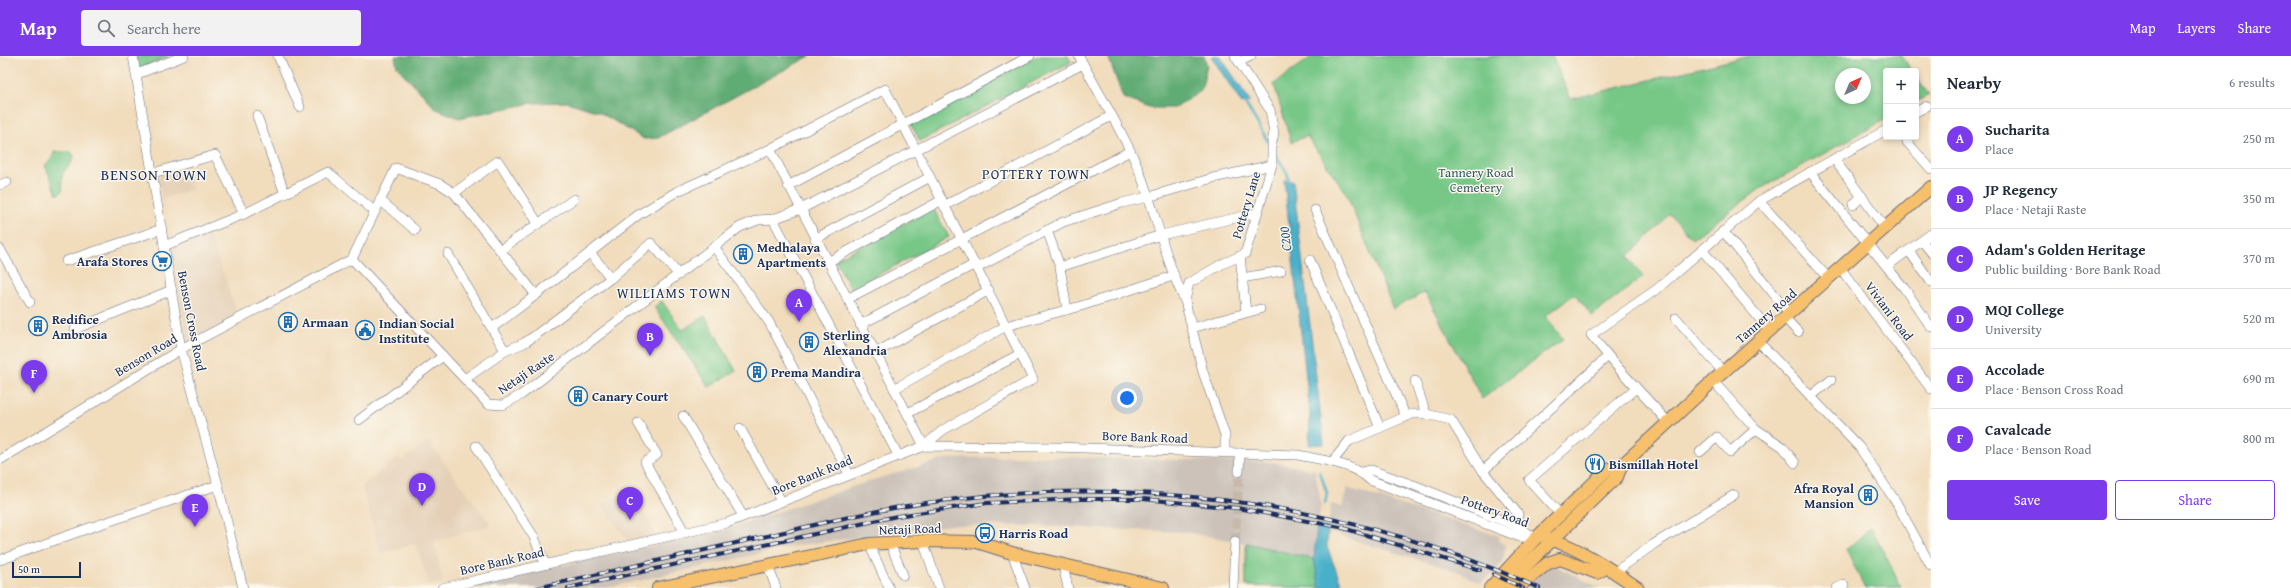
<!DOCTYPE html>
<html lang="en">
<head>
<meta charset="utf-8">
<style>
  body { margin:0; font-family:"Gentium Book Plus",serif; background:#f2f2f3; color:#1f2937 }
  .controls { position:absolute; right:12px; top:12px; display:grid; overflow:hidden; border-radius:4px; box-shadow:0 2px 6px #0003 }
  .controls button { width:36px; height:36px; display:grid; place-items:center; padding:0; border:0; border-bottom:1px solid #e0e1e3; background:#fff; color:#1f2937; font:20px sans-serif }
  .compass { position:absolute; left:1835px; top:12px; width:36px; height:36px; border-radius:50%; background:#fff; box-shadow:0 2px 6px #0003; rotate:44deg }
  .scale { position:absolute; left:12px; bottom:10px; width:69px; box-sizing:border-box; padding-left:4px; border:2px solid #1b2f5e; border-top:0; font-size:11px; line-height:14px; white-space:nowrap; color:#1b2f5e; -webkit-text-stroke:3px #fbf7ec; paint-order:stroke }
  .you { position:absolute; left:1127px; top:342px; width:14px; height:14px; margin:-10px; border:3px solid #fff; border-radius:50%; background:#1a73e8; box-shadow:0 0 0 6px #1a73e833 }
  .badge { display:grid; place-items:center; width:26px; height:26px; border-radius:50%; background:#7c3aed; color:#fff; font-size:13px; font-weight:700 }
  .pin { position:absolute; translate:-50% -33px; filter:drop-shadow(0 1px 2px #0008) }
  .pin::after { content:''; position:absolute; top:21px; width:14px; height:12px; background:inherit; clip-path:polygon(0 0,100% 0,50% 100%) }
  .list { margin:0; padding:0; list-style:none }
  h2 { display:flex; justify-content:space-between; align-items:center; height:52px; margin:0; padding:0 16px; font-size:17px }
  h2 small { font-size:13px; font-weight:400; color:#747a83 }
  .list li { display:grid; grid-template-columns:26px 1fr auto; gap:12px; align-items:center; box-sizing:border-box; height:60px; padding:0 16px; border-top:1px solid #e0e1e3 }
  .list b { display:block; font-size:15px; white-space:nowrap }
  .list p { margin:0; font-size:13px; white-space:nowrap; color:#747a83 }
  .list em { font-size:13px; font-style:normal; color:#747a83 }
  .actions { display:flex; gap:8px; padding:12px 16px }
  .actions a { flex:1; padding:9px 0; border:1px solid #7c3aed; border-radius:4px; text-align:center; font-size:14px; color:#7c3aed }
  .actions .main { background:#7c3aed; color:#fff }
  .icon { flex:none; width:22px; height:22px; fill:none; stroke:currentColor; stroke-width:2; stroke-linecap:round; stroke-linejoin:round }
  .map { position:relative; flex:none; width:1931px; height:532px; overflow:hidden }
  header { display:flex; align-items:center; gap:24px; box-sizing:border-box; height:56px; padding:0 20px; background:#7c3aed; color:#fff }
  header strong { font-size:19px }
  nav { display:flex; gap:22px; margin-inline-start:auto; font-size:14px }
  .search { width:280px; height:36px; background:#f2f2f3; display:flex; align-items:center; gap:10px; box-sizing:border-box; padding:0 14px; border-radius:4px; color:#747a83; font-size:15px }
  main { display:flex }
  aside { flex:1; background:#fff }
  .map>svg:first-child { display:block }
</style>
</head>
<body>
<header>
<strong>Map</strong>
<div class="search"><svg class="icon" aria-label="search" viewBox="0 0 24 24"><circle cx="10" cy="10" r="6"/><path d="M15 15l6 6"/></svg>Search here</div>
<nav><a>Map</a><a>Layers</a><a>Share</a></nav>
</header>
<main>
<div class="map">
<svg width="1931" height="532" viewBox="0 0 1931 532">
  <rect width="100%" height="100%" fill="#fbf7ec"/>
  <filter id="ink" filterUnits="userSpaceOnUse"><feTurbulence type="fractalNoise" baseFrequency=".025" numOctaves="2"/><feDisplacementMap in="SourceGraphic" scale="8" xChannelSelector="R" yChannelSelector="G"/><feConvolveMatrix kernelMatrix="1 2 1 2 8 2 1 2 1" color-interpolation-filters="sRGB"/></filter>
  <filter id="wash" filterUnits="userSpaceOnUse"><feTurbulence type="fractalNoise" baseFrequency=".012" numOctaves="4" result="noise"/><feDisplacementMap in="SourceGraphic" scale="16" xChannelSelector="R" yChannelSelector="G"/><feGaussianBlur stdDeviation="0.9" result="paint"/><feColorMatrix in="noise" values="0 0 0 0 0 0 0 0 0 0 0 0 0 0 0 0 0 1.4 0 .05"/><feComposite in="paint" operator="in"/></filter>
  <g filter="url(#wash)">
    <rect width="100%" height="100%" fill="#f1dcbc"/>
    <!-- built -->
    <g fill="#e5d0b7">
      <polygon points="185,110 193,133 162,143 158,120"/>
      <polygon points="209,178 238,260 188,286 171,192"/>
      <polygon points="428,385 491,469 434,485 443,526 429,529 416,488 380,498 362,431 398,400 402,405"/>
      <polygon points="630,435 657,480 629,487 602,449"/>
    </g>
    <!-- industrial -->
    <g fill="#ccc2b9">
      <polygon points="1018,400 1270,406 1315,414 1321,448 1315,483 1314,503 1246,487 1185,476 1035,470 949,469 799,489 606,532 461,532 730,472 873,424 945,403"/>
      <polygon points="1347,432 1499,480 1498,485 1506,489 1503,505 1492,519 1480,527 1457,515 1327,476 1331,448 1342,451"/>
      <polygon points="1534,505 1540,508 1556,510 1600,532 1510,532"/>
    </g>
    <!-- green -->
    <g fill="#77c787" stroke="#497b72" fill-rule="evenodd">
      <polygon points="136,0 169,0 139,13"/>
      <polygon points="1037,0 1068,0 1071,6 920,85 910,67"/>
      <path d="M 1313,0 L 1552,0 L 1571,43 L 1749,0 L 1902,0 L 1912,15 L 1886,15 L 1886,63 L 1760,133 L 1692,183 L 1670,158 L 1628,201 L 1643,221 L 1592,260 L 1575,238 L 1545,260 L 1563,283 L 1482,343 L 1425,236 L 1393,253 L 1346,137 L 1307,80 L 1291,86 L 1274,28 ZM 1841,18 L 1865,18 L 1865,42 L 1841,42 Z"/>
      <polygon points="1916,21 1929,39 1916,46"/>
      <path d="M 54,96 L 71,96 L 74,100 C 71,114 58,111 63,134 L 59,138 L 57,138 L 45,109 L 52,103 Z"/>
      <polygon points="933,152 949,181 851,233 835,204"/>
      <polygon points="662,245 682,274 705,260 736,315 709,331 654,251"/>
      <polygon points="1871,471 1901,531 1865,532 1846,494"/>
      <polygon points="1246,487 1314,503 1320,532 1246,530"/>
    </g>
    <!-- forest -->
    <g fill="#61ac74" stroke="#3e6e69">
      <polygon points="395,0 810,0 658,82 644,83 599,56 567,46 532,47 459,62 436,53 397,11"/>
      <polygon points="1108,0 1204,0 1207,10 1201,35 1174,52 1149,52 1123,42"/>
    </g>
    <!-- water -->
    <g fill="#4ab0c9" stroke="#327094">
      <polygon points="1211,0 1220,0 1250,45 1242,48"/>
      <polygon points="1284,124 1293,125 1324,388 1309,389 1310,357"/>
      <polygon points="1317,469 1328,471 1327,491 1343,532 1320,532 1314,503"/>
    </g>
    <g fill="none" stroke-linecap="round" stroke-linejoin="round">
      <!-- stream -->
      <g stroke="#4ab0c9" stroke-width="2.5">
        <polyline points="1244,45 1269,87"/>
        <polyline points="1275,97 1288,119 1289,126"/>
        <polyline points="1320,416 1327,437 1325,448"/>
      </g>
    </g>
  </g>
  <g filter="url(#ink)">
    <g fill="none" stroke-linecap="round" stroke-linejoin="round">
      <!-- minor-tunnel -->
      <polyline stroke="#c6b9a9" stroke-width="9" stroke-dasharray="9 4.5" stroke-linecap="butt" points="1235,485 1239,416"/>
      <defs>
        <g id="minor">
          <polyline points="133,0 181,293 218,429 243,532"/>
          <polyline points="278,0 300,51"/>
          <path d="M 1079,0 C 1097,35 1119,69 1135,105 C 1155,150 1163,200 1185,245"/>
          <polyline points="1239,6 1251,0"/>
          <polyline points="137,18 184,0"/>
          <polyline points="1916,56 1927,50"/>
          <polyline points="257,60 285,138"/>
          <polyline points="1907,86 1931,113"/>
          <polyline points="1834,103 1885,172"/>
          <polyline points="1810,116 1904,232 1931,271"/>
          <polyline points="153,117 215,99 244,158"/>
          <polyline points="0,129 7,126"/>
          <polyline points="788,130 1030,0"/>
          <polyline points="454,137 498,105 538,167"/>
          <polyline points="380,144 415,174"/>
          <polyline points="1759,145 1829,223"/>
          <polyline points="1853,149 1862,140"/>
          <polyline points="944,150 1111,60"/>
          <polyline points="1315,154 1406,361"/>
          <polyline points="773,163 898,399"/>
          <polyline points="1047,174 1060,211 1067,254"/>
          <polyline points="1723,175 1790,258"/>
          <polyline points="815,183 930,121"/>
          <polyline points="1922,185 1931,196"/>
          <polyline points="164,190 244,158 328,116 374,155"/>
          <polyline points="715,192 769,266 849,418"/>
          <polyline points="0,193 30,246"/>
          <polyline points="500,194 574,143"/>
          <polyline points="1703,195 1770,275"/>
          <polyline points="1909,195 1931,226"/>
          <polyline points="590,197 611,222"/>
          <polyline points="448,198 505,295"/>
          <polyline points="1240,200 1246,256"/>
          <polyline points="352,203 396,112 440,128 454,137 536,239 638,159 676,136 770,93 885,33 1033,323 943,374 924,390 770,93"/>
          <polyline points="352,203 488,348 503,349 521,339 740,171 758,164 773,163 801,153 1083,8"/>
          <polyline points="1310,204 1380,372"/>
          <polyline points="66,205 162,173"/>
          <polyline points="828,206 942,144"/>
          <polyline points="1887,210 1931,178"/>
          <polyline points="1060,211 1161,179 1257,157"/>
          <polyline points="977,212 1063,166 1122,147 1148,141 1213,122 1272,109"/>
          <polyline points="1841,213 1931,333"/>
          <polyline points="1242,222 1281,215"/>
          <polyline points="847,243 1130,95"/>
          <polyline points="1676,262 1723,316"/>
          <polyline points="1785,262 1798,276"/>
          <polyline points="860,269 975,208"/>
          <polyline points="492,272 536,239"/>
          <polyline points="1192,272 1260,253"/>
          <polyline points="75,273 172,234"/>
          <polyline points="1758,285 1859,391 1896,446 1931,510"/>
          <polyline points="875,297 989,234"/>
          <polyline points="465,323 505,295 524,287 533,281 611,222 651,187 679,219"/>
          <polyline points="1415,325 1426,358"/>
          <polyline points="894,333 1006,270 1081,250 1173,220"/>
          <polyline points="1810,341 1831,324"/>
          <polyline points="908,357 1020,298"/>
          <polyline points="683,360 743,460"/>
          <polyline points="359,364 443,300"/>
          <polyline points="1668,366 1620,314 1591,279 1657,233 1759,145 1886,74"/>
          <polyline points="638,367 657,399 645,406 685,477"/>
          <polyline points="740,372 781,445"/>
          <polyline points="1756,373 1783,391 1795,407"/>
          <polyline points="476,390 534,481 545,508"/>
          <polyline points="1225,396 1225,379 1203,316 1185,245 1189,227 1222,208 1245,198 1272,109 1272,86 1274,77 1270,54 1235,0"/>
          <polyline points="1700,396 1717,381 1730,396 1756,373 1713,325"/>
          <polyline points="0,404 181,293 352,203"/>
          <polyline points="1332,406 1349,385 1412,358 1426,358 1451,364 1483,415 1518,458 1516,470"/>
          <polyline points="1483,415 1608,300"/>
          <polyline points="1239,416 1240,397"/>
          <polyline points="1362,416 1371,414 1416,430 1516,470 1534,481"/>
          <polyline points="1560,458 1529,424 1636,332"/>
          <polyline points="923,485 939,532"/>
          <polyline points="890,487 903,519"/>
          <polyline points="869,488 889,532"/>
          <polyline points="1012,497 1025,532"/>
          <polyline points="0,504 89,472 218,429"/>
          <polyline points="768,509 776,532"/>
          <polyline points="1063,509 1068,532"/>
          <polyline points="1615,516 1654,488 1734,439"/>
          <path d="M 442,532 L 727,467 L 924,390 L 1053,391 L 1298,399 C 1322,404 1352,407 1370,424 L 1520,481 L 1536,482"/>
          <polyline points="1233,532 1235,485"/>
          <polyline points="1837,532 1844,529"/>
        </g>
        <g id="major">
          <path d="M 1546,483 C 1571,486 1616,517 1638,532"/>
          <polyline points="658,532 869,488 923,485 977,486 1012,497 1163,532"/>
          <polyline points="1490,532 1536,482 1608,413 1621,410"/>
          <polyline points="1503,532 1617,421 1621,410 1713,325 1931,131"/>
          <polyline points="1517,532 1548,507 1560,503 1597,517 1606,512"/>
        </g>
      </defs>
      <!-- minor casing -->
      <use href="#minor" stroke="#666c7f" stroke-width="10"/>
      <!-- major casing -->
      <use href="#major" stroke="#666c7f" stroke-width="14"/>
      <!-- minor -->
      <use href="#minor" stroke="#fff" stroke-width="9"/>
      <!-- major -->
      <use href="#major" stroke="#f7c06c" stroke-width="12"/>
      <defs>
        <g id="rail">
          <polyline points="1493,518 1523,532"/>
          <path d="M 537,532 C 611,515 684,499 758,482 C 803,472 848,460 894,452 C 1112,414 1337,442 1539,532"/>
          <polyline points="568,532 897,460 987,447 1082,443 1143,443 1237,452 1340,471 1480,514"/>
        </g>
      </defs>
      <!-- rail casing -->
      <use href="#rail" stroke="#1b2f5e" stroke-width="4"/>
      <!-- rail -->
      <use href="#rail" stroke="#fbf7ec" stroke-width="2.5" stroke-dasharray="8" stroke-linecap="butt"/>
    </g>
  </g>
  <!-- icons -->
  <defs>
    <symbol id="building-ring" viewBox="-11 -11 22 22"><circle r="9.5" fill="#fbf7ec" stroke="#1f6fb2" stroke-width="1.5"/><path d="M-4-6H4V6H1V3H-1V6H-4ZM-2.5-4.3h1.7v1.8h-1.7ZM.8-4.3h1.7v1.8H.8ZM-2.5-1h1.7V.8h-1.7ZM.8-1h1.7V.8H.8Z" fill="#1f6fb2"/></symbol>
    <symbol id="supermarket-ring" viewBox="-11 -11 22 22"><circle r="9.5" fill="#fbf7ec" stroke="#1f6fb2" stroke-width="1.5"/><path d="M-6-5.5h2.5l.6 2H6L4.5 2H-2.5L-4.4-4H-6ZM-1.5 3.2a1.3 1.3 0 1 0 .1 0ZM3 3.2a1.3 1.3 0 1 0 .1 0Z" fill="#1f6fb2"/></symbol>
    <symbol id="civic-ring" viewBox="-11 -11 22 22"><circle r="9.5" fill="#fbf7ec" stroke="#1f6fb2" stroke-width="1.5"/><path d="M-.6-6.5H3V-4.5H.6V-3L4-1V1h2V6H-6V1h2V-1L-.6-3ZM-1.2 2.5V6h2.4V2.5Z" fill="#1f6fb2"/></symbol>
    <symbol id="restaurant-ring" viewBox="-11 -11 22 22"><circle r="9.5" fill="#fbf7ec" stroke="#1f6fb2" stroke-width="1.5"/><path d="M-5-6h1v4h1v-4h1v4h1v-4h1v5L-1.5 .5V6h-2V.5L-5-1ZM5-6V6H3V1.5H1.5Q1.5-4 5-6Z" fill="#1f6fb2"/></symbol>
    <symbol id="bus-ring" viewBox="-11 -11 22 22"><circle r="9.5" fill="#fbf7ec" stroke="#1f6fb2" stroke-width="1.5"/><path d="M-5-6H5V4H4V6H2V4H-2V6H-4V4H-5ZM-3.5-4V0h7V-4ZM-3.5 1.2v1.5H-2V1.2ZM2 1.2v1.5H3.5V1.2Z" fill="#1f6fb2"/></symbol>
  </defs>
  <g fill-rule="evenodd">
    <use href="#building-ring" x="732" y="187" width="22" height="22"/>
    <use href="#supermarket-ring" x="151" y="194" width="22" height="22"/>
    <use href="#building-ring" x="277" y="255" width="22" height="22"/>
    <use href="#building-ring" x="27" y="259" width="22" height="22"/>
    <use href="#civic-ring" x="354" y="263" width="22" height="22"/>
    <use href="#building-ring" x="798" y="275" width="22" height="22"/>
    <use href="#building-ring" x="746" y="305" width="22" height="22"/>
    <use href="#building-ring" x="567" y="329" width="22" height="22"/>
    <use href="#restaurant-ring" x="1584" y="397" width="22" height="22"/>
    <use href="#building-ring" x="1857" y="428" width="22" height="22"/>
    <use href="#bus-ring" x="974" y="466" width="22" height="22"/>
  </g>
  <g text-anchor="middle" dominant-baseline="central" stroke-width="3" stroke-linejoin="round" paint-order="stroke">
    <!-- park labels -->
    <g font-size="13" fill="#375d6a" stroke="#fbf7ec">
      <text x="1476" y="116">Tannery Road<tspan x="1476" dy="15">Cemetery</tspan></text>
    </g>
    <!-- street labels -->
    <g font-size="13" fill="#1b2f5e" stroke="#fbf7ec">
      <text transform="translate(1246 149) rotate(-73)">Pottery Lane</text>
      <text transform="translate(1889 255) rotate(53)">Viviani Road</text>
      <text transform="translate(1766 260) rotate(-41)">Tannery Road</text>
      <text transform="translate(192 265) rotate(79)">Benson Cross Road</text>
      <text transform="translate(146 299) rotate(-31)">Benson Road</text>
      <text transform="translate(526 317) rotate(-34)">Netaji Raste</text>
      <text transform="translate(1145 381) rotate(2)">Bore Bank Road</text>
      <text transform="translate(812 419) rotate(-22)">Bore Bank Road</text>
      <text transform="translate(1495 455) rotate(20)">Pottery Road</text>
      <text transform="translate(910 473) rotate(-2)">Netaji Road</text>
      <text transform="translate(502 505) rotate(-13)">Bore Bank Road</text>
    </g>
    <!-- poi labels -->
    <g font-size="13" font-weight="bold" fill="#1b2f5e" stroke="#fbf7ec" text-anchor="start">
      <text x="757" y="191">Medhalaya<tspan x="757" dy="15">Apartments</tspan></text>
      <text x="148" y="205" text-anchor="end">Arafa Stores</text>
      <text x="52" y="263">Redifice<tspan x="52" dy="15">Ambrosia</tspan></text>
      <text x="302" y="266">Armaan</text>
      <text x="379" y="267">Indian Social<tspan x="379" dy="15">Institute</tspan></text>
      <text x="823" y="279">Sterling<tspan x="823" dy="15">Alexandria</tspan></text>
      <text x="771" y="316">Prema Mandira</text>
      <text x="592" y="340">Canary Court</text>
      <text x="1609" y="408">Bismillah Hotel</text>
      <text x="1854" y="432" text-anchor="end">Afra Royal<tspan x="1854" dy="15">Mansion</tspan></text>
      <text x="999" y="477">Harris Road</text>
    </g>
    <!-- neighbourhood labels -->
    <g font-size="14" letter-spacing="1" fill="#1b2f5e" stroke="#fbf7ec">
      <text x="1036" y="118">POTTERY TOWN</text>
      <text x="674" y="237">WILLIAMS TOWN</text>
    </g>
    <!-- water labels -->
    <g font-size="14" font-style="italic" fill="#2b5c83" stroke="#fbf7ec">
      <text transform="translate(1285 183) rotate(-97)">C200</text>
    </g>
    <!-- quarter labels -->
    <g font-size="15" letter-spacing="1" fill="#1b2f5e" stroke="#fbf7ec">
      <text x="154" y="118">BENSON TOWN</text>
    </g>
  </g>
</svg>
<div class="controls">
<button>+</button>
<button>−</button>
</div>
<svg class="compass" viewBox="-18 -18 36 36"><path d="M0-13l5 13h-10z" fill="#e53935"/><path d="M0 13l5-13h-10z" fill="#747a83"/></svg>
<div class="scale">50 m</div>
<div class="you"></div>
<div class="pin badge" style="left:799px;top:266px">A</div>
<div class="pin badge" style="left:650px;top:300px">B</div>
<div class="pin badge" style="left:630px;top:464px">C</div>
<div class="pin badge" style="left:422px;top:450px">D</div>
<div class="pin badge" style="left:195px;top:471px">E</div>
<div class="pin badge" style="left:34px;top:337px">F</div>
</div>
<aside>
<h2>Nearby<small>6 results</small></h2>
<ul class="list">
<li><span class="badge">A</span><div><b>Sucharita</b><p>Place</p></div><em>250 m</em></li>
<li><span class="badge">B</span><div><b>JP Regency</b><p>Place · Netaji Raste</p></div><em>350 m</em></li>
<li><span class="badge">C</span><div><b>Adam's Golden Heritage</b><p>Public building · Bore Bank Road</p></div><em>370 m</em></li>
<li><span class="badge">D</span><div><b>MQI College</b><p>University</p></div><em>520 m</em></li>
<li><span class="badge">E</span><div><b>Accolade</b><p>Place · Benson Cross Road</p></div><em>690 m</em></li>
<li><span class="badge">F</span><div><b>Cavalcade</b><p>Place · Benson Road</p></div><em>800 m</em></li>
</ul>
<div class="actions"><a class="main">Save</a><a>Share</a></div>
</aside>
</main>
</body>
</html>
